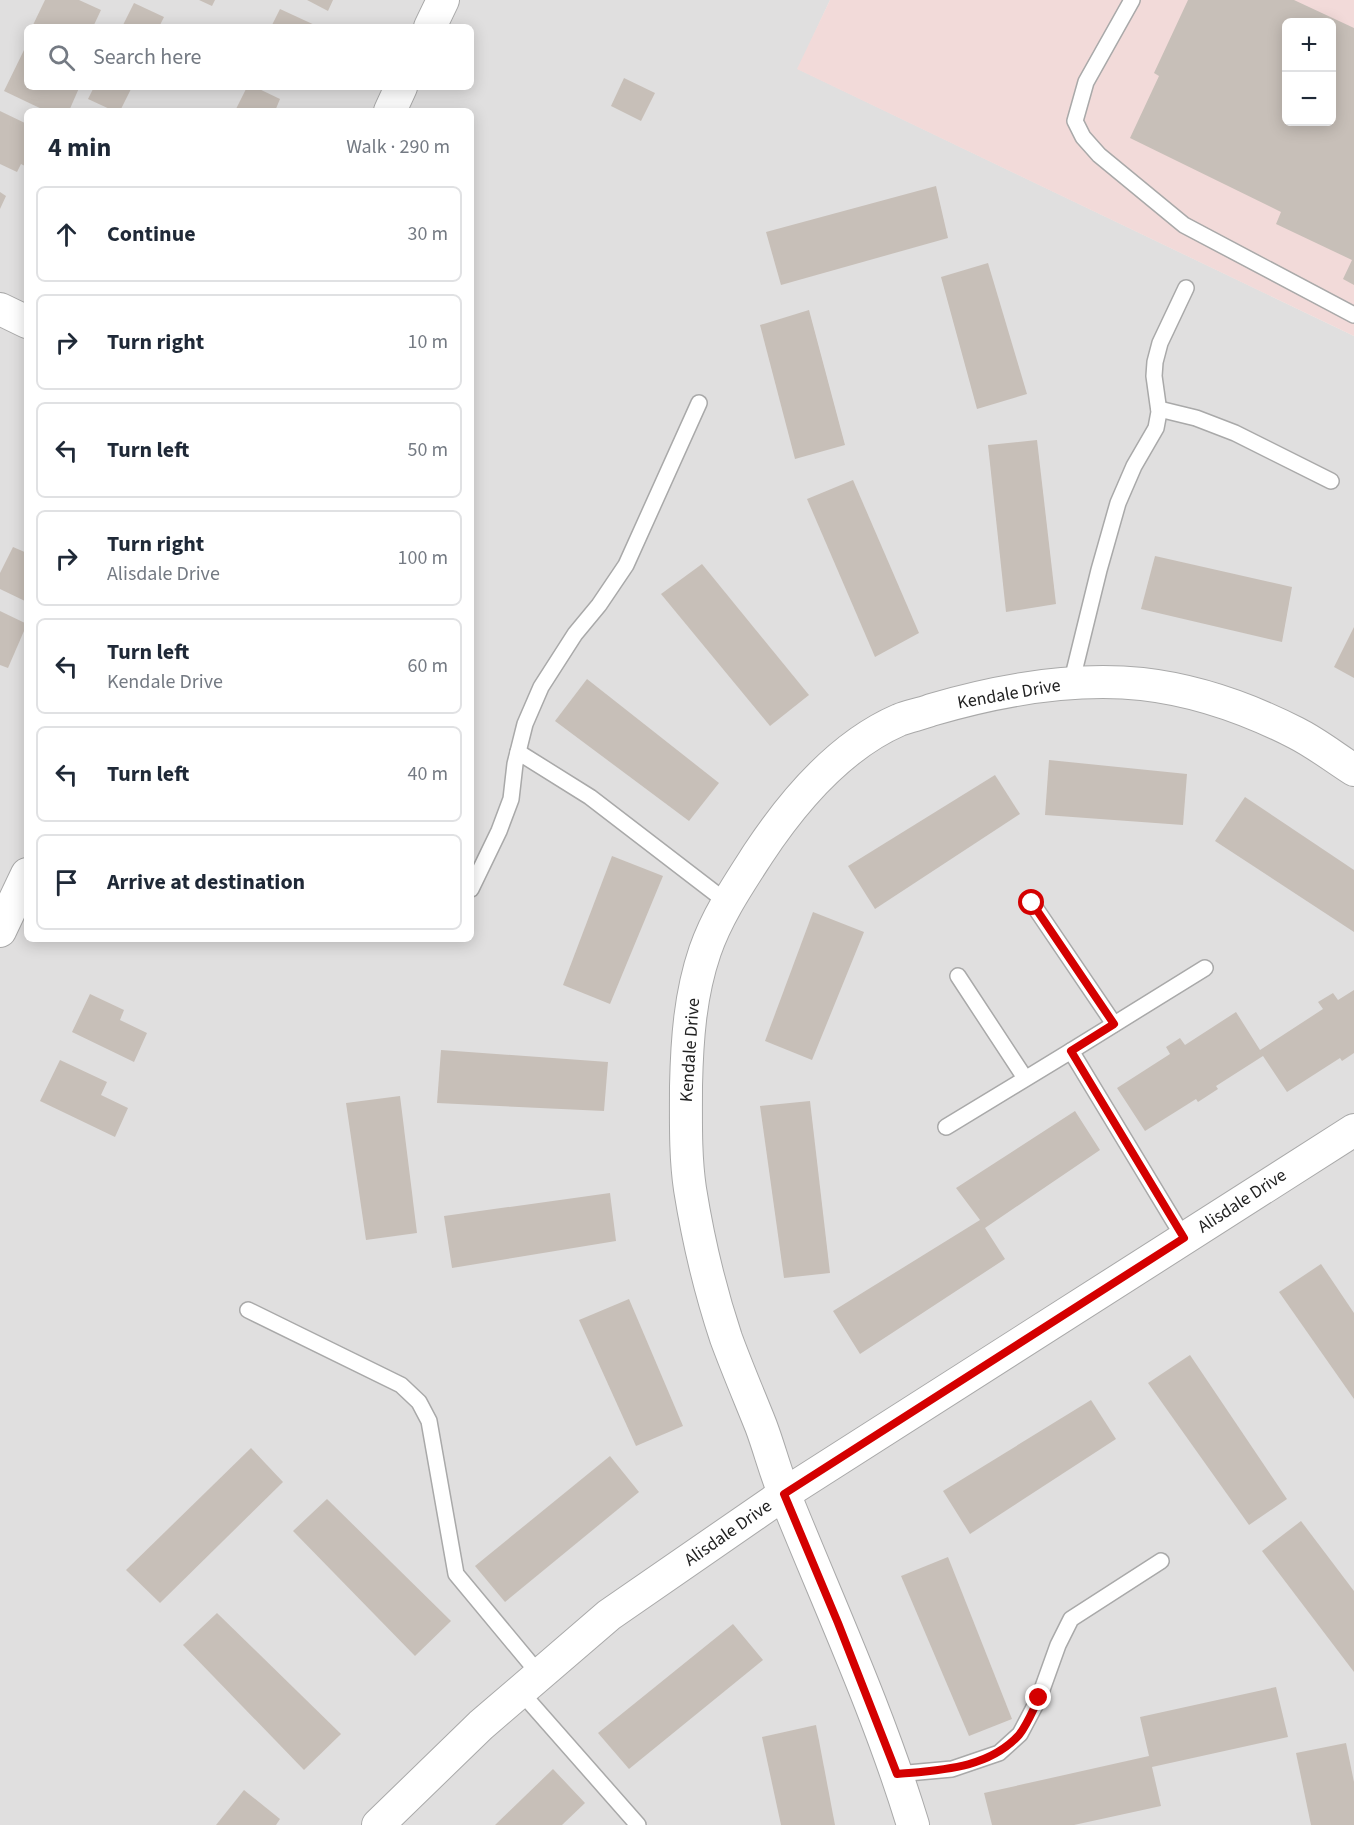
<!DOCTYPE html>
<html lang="en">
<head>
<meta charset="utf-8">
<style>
  body { margin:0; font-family:"Source Sans 3",sans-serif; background:#f2f2f3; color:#1f2937 }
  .controls { position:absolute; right:18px; top:18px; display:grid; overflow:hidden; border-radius:9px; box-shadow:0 3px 15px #0003 }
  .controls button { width:54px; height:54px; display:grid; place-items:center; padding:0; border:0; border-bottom:2px solid #e0e1e3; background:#fff; color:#1f2937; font:30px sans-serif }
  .stop { position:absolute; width:18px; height:18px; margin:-14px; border:4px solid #d40000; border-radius:50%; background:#fff }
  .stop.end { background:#d40000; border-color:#fff; box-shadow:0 2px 6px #0008 }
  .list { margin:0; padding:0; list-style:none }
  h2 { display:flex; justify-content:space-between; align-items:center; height:78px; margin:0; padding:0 24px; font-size:26px }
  h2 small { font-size:20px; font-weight:400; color:#747a83 }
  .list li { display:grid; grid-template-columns:39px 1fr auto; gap:18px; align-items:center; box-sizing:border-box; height:96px; margin:0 12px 12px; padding:0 12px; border:2px solid #e0e1e3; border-radius:9px }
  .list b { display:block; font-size:22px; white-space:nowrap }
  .list p { margin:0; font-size:20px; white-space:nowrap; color:#747a83 }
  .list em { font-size:20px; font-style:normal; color:#747a83 }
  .icon { flex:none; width:33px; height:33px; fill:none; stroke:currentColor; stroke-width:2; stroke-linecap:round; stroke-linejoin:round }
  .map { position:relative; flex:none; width:1354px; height:1825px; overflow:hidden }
  .search { position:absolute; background:#fff; box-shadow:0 3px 15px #0003; left:24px; top:24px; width:450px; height:66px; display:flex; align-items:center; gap:15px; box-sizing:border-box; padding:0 21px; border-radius:9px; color:#747a83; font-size:22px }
  .panel { position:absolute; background:#fff; box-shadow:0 3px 15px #0003; left:24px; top:108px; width:450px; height:834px; border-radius:9px }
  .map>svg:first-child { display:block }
</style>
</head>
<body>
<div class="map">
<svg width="1354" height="1825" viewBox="0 0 1354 1825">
  <rect width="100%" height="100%" fill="#f2efe9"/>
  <!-- residential -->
  <path fill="#e0dfdf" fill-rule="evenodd" d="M 0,0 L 830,0 L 798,69 L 1354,336 L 1354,1825 L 0,1825 ZM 27,27 L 471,27 L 471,87 L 27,87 ZM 27,111 L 471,111 L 471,939 L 27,939 Z"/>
  <!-- commercial -->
  <path fill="#f2dad9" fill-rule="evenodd" d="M 830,0 L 1354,0 L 1354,336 L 797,69 ZM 1286,22 L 1332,22 L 1332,122 L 1286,122 Z"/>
  <!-- building -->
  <g fill="#c7bfb8" fill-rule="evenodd">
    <polygon points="45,0 79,0 101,10 93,27 32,27"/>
    <polygon points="199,0 215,0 212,6"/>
    <polygon points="307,0 333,0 328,11"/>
    <path d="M 1188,0 L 1294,0 L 1354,28 L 1354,285 L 1343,279 L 1352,260 L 1276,224 L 1281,212 L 1130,138 L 1159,76 L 1154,73 ZM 1286,22 L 1332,22 L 1332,122 L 1286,122 Z"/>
    <polygon points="134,3 164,17 159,27 122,27"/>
    <polygon points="280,9 319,27 271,27"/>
    <polygon points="25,48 27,49 27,87 79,88 69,111 46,111 4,91"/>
    <polygon points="624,78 655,93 641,121 611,106"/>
    <polygon points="94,87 132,87 120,111 114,111 88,99"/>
    <polygon points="247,87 255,87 280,99 275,111 235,111"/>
    <polygon points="0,111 27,124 27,167 21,164 17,172 0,164"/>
    <polygon points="936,186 948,238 781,285 766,232"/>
    <polygon points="0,192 6,196 0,209"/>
    <polygon points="988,263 1027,394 977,409 941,277"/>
    <polygon points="809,310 845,445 795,459 760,325"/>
    <polygon points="1037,440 1056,604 1006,612 988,445"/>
    <polygon points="853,480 919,633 875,657 807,499"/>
    <polygon points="13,547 27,553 27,602 0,589 0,573"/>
    <polygon points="1155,556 1292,587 1282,642 1141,609"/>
    <polygon points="702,564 809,695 770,726 661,594"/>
    <polygon points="0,611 27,624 8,668 0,665"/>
    <polygon points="1354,627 1354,678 1334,667"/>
    <polygon points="587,679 719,783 689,821 555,721"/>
    <polygon points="1049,760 1187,774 1183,825 1045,815"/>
    <polygon points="995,775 1020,814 875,909 848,866"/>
    <polygon points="1245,797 1354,870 1354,932 1215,841"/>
    <polygon points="612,856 663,876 610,1004 563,985"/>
    <polygon points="813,912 864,932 812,1060 765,1041"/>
    <polygon points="1354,990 1354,1053 1342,1061 1340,1058 1287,1092 1263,1056 1216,1086 1218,1089 1198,1102 1196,1099 1145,1131 1117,1088 1170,1054 1166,1047 1180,1038 1185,1045 1236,1012 1260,1050 1323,1009 1318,1002 1333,993 1338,1000"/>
    <polygon points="90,994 124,1010 120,1020 147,1033 134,1062 72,1032"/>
    <polygon points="441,1050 608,1062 604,1111 437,1103"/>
    <polygon points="60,1060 107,1082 101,1095 128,1108 115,1137 40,1101"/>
    <polygon points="400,1096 417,1233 366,1240 346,1103"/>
    <polygon points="810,1101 830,1273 784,1278 760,1106"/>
    <polygon points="1075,1111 1100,1150 985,1228 1005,1259 860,1354 833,1311 980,1220 956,1188"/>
    <polygon points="610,1193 616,1241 452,1268 444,1216"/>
    <polygon points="1321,1264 1354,1313 1354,1399 1279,1292"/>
    <polygon points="629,1299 683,1426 636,1446 579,1320"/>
    <polygon points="1190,1355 1287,1499 1249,1525 1148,1383"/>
    <polygon points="1091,1400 1116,1439 970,1534 943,1491"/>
    <polygon points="251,1448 283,1482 160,1603 126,1570"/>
    <polygon points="610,1456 639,1492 505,1602 475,1566"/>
    <polygon points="327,1499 451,1621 415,1656 293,1531"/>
    <polygon points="1301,1521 1354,1591 1354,1672 1262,1551"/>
    <polygon points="948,1557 1012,1719 969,1736 901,1576"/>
    <polygon points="217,1613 341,1734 304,1770 183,1645"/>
    <polygon points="733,1624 763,1660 629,1769 598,1733"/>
    <polygon points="1276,1687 1288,1737 1152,1767 1161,1806 1074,1825 992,1825 984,1793 1149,1756 1140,1717"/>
    <polygon points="816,1725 835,1825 781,1825 762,1737"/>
    <polygon points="1346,1743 1354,1782 1354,1825 1311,1825 1296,1753"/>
    <polygon points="553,1769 585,1803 562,1825 495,1825"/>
    <polygon points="244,1790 280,1819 276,1825 216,1825"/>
  </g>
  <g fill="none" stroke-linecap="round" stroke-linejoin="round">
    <defs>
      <g id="service">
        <polyline points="1132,0 1086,82 1075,121 1083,137 1099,155 1184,225 1354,315"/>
        <polyline points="1159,409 1196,418 1235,433 1331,481"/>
        <polyline points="1071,684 1099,570 1118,503 1134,466 1156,428 1159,412 1154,376 1155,362 1160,343 1186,288"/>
        <polyline points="518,752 590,797 728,903"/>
        <polyline points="471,889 499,831 511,799 515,764 525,724 541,687 575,634 599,605 626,565 699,403"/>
        <polyline points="1032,903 1114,1024"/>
        <polyline points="958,976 1025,1078"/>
        <polyline points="1071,1051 1205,968"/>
        <polyline points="946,1127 1071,1051 1184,1238"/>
        <polyline points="248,1310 401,1385 419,1402 429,1421 456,1574 540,1675"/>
        <polyline points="520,1691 638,1825"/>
        <polyline points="897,1774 952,1769 999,1753 1020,1734 1039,1698 1058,1645 1071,1619 1161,1561"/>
      </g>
      <g id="minor">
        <polyline points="430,27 443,0"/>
        <polyline points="390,111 401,87"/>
        <polyline points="0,309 27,322"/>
        <polyline points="0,931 27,874"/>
        <polyline points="378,1825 481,1725 609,1615 784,1494 1354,1130"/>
        <path d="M 913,1825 C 879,1713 830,1607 786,1498 C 776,1475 770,1450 761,1426 C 749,1396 737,1368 726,1338 C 710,1290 698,1239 690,1189 C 685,1155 686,1120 686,1086 C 687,1040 690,995 705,951 C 717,916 738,885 758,854 C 793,801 839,746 899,720 C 909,716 921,714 931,710 C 999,690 1072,677 1142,684 C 1195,690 1249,709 1296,733 C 1316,743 1335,758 1354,770"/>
      </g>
    </defs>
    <!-- service casing -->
    <use href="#service" stroke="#a9a9a9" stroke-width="18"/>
    <!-- minor casing -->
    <use href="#minor" stroke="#a9a9a9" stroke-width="34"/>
    <!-- service -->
    <use href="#service" stroke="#fff" stroke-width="15"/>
    <!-- minor -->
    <use href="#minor" stroke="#fff" stroke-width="32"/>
  </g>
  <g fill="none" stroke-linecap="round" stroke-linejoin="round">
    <!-- route -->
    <path stroke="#d40000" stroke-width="8" d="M 1032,903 L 1114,1024 L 1071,1051 L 1184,1238 L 784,1494 L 838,1623 L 897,1774 C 940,1770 988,1769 1019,1735 C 1027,1725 1033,1710 1039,1698"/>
  </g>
  <g text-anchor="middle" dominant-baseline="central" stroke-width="4.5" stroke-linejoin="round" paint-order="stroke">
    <!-- street labels -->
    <g font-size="18" fill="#222" stroke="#fff">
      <text transform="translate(1009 694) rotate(-10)">Kendale Drive</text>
      <text transform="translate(690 1050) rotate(-86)">Kendale Drive</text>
      <text transform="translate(1242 1201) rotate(-33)">Alisdale Drive</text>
      <text transform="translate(728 1533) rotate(-35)">Alisdale Drive</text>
    </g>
  </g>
</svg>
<div class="controls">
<button>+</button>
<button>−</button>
</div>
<div class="stop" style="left:1032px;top:903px"></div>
<div class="stop end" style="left:1039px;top:1698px"></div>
<div class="search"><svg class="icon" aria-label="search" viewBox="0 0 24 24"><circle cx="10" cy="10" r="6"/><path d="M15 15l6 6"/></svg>Search here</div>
<section class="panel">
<h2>4 min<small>Walk · 290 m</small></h2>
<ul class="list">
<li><svg class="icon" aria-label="ahead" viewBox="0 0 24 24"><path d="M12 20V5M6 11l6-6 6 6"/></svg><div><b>Continue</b></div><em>30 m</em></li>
<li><svg class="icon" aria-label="right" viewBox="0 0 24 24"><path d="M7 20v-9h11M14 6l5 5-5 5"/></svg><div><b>Turn right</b></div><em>10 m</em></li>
<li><svg class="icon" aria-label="left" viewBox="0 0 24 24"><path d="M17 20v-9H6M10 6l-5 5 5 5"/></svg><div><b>Turn left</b></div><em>50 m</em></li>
<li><svg class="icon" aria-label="right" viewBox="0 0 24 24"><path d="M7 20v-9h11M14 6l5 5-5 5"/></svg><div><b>Turn right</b><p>Alisdale Drive</p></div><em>100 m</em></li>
<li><svg class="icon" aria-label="left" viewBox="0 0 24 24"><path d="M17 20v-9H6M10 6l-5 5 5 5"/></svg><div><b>Turn left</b><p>Kendale Drive</p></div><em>60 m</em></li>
<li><svg class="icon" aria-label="left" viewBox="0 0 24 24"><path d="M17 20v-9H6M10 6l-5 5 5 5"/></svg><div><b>Turn left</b></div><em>40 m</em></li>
<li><svg class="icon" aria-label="arrive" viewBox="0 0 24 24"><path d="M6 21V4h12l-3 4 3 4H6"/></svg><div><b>Arrive at destination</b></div></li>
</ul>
</section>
</div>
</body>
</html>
